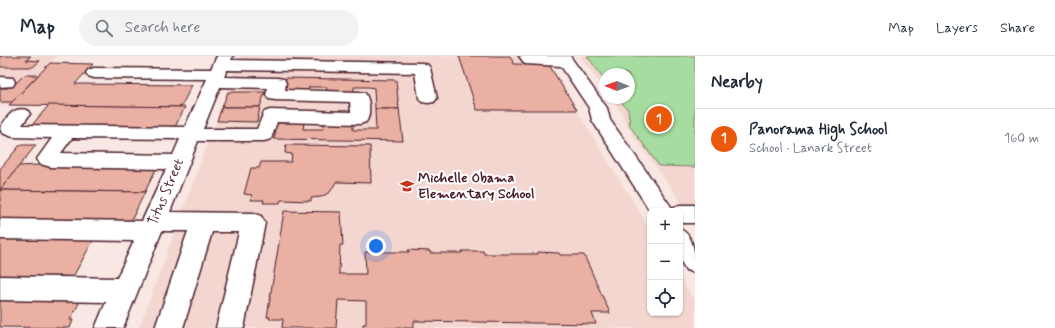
<!DOCTYPE html>
<html lang="en">
<head>
<meta charset="utf-8">
<style>
  body { margin:0; font-family:Mynerve,sans-serif; background:#f2f2f3; color:#1f2937 }
  .controls { position:absolute; right:12px; bottom:12px; display:grid; overflow:hidden; border-radius:8px; box-shadow:0 1px 3px #0004 }
  .controls button { width:36px; height:36px; display:grid; place-items:center; padding:0; border:0; border-bottom:1px solid #e0e1e3; background:#fff; color:#1f2937; font:20px sans-serif }
  .compass { position:absolute; left:599px; top:12px; width:36px; height:36px; border-radius:50%; background:#fff; box-shadow:0 1px 3px #0004; rotate:271deg }
  .you { position:absolute; left:376px; top:190px; width:14px; height:14px; margin:-10px; border:3px solid #fff; border-radius:50%; background:#1a73e8; box-shadow:0 0 0 6px #1a73e833 }
  .badge { display:grid; place-items:center; width:26px; height:26px; border-radius:50%; background:#ea580c; color:#fff; font-size:13px; font-weight:700 }
  .pin { position:absolute; translate:-50% -50%; border:2px solid #fff; box-shadow:0 1px 4px #0006 }
  .list { margin:0; padding:0; list-style:none }
  h2 { display:flex; justify-content:space-between; align-items:center; height:52px; margin:0; padding:0 16px; font-size:17px }
  h2 small { font-size:13px; font-weight:400; color:#747a83 }
  .list li { display:grid; grid-template-columns:26px 1fr auto; gap:12px; align-items:center; box-sizing:border-box; height:60px; padding:0 16px; border-top:1px solid #e0e1e3 }
  .list b { display:block; font-size:15px; white-space:nowrap }
  .list p { margin:0; font-size:13px; white-space:nowrap; color:#747a83 }
  .list em { font-size:13px; font-style:normal; color:#747a83 }
  .icon { flex:none; width:22px; height:22px; fill:none; stroke:currentColor; stroke-width:2; stroke-linecap:round; stroke-linejoin:round }
  .map { position:relative; flex:none; width:695px; height:272px; overflow:hidden }
  header { display:flex; align-items:center; gap:24px; box-sizing:border-box; height:56px; padding:0 20px; background:#fff; border-bottom:1px solid #e0e1e3 }
  header strong { font-size:19px }
  nav { display:flex; gap:22px; margin-inline-start:auto; font-size:14px }
  .search { width:280px; height:36px; background:#f2f2f3; display:flex; align-items:center; gap:10px; box-sizing:border-box; padding:0 14px; border-radius:22px; color:#747a83; font-size:15px }
  main { display:flex }
  aside { flex:1; background:#fff }
  .map>svg:first-child { display:block }
</style>
</head>
<body>
<header>
<strong>Map</strong>
<div class="search"><svg class="icon" aria-label="search" viewBox="0 0 24 24"><circle cx="10" cy="10" r="6"/><path d="M15 15l6 6"/></svg>Search here</div>
<nav><a>Map</a><a>Layers</a><a>Share</a></nav>
</header>
<main>
<div class="map">
<svg width="695" height="272" viewBox="0 0 695 272">
  <rect width="100%" height="100%" fill="#f8e7e3"/>
  <filter id="ink" filterUnits="userSpaceOnUse"><feTurbulence type="fractalNoise" baseFrequency=".025" numOctaves="2"/><feDisplacementMap in="SourceGraphic" scale="8" xChannelSelector="R" yChannelSelector="G"/><feConvolveMatrix kernelMatrix="1 2 1 2 8 2 1 2 1" color-interpolation-filters="sRGB"/></filter>
  <g filter="url(#ink)">
    <!-- built -->
    <g fill="#f4d6d0">
      <polygon points="0,0 57,0 9,49 0,49"/>
      <polygon points="240,0 543,0 650,173 650,257 680,257 680,222 695,246 695,272 139,272"/>
      <polygon points="580,0 695,0 695,165 626,69 621,56 611,42 629,42 629,18 605,18 605,34"/>
    </g>
    <!-- green -->
    <polygon fill="#a6dc9f" stroke="#787e65" points="587,0 695,0 695,111 659,110 630,70 628,54 618,42 629,42 629,18 605,18 605,24"/>
    <!-- building -->
    <g fill="#e9b0a3" stroke="#4a1f2b">
      <polygon points="0,0 31,0 26,4 40,5 33,11 0,11"/>
      <polygon points="459,0 510,0 514,8 549,9 577,54 477,54"/>
      <polygon points="50,7 93,8 75,28 192,29 181,51 9,49"/>
      <polygon points="24,19 38,19 12,46 0,46 0,32 7,32 13,30"/>
      <polygon points="286,22 396,24 399,53 375,53 374,32 369,31 354,31 354,36 326,36 327,31 309,31 308,36 282,35"/>
      <polygon points="228,36 265,36 260,51 222,51"/>
      <polygon points="49,49 185,51 175,71 31,70"/>
      <polygon points="222,51 260,51 257,66 217,65"/>
      <polygon points="375,53 399,53 403,85 274,83 276,75 273,75 275,66 304,67 303,73 323,73 324,67 353,67 353,74 376,74"/>
      <polygon points="20,89 36,89 0,134 0,113"/>
      <polygon points="286,89 370,90 371,127 336,126 330,136 321,141 311,142 311,145 281,144 280,147 263,147 264,144 251,144 252,139 244,138 251,112 259,112 261,106 291,106 292,98 285,97"/>
      <polygon points="39,109 66,109 157,111 145,136 0,134 19,110"/>
      <polygon points="0,134 145,136 131,165 0,163"/>
      <polygon points="284,155 341,156 343,189 340,189 339,218 366,218 365,196 409,196 408,194 430,195 430,197 462,197 462,195 483,195 484,198 538,198 538,196 559,197 560,199 584,199 610,257 592,257 596,268 414,265 414,272 363,272 363,268 366,268 366,245 338,244 336,272 282,272 283,263 269,263 270,261 267,261"/>
      <polygon points="0,181 95,181 69,228 0,227"/>
      <polygon points="0,233 85,236 70,264 73,264 70,272 0,271"/>
    </g>
    <g fill="none" stroke-linecap="round" stroke-linejoin="round">
      <defs>
        <g id="minor">
          <path d="M 217,0 L 233,0 L 231,4 L 422,7 L 428,9 L 430,12 L 437,42 L 434,46 L 428,47 L 422,46 L 419,42 L 415,17 L 227,14 L 224,21 L 278,22 L 284,23 L 286,27 L 285,34 L 359,36 L 365,37 C 370,44 371,59 366,66 L 360,68 L 277,66 L 271,83 L 264,85 L 198,85 L 170,156 L 253,157 L 261,160 L 265,167 L 244,272 L 216,272 L 239,176 L 212,176 L 183,272 L 155,272 L 188,175 L 162,175 L 123,272 L 95,272 L 106,246 L 0,244 L 0,220 L 117,222 L 134,185 L 0,183 L 0,163 L 142,165 L 166,113 L 51,111 L 40,108 L 37,103 L 52,82 L 13,81 L 2,77 L 0,72 C 7,61 13,50 27,54 L 30,58 L 22,69 L 185,71 L 207,23 L 94,22 L 88,20 L 86,17 L 88,14 L 94,12 L 211,13 ZM 220,31 L 268,32 L 266,39 L 269,43 L 275,44 L 350,46 L 351,56 L 270,54 L 264,56 L 257,73 L 203,73 ZM 72,82 L 180,83 L 173,99 L 61,97 Z"/>
          <polygon points="519,0 570,0 607,52 610,64 672,152 680,149 695,149 695,167 680,167 680,155 650,155 592,64 589,52 561,10 525,8"/>
          <polygon points="0,21 13,22 15,26 13,30 0,31"/>
          <path d="M 680,173 C 695,180 695,199 695,217 L 686,214 L 680,204 Z"/>
        </g>
      </defs>
      <!-- minor casing -->
      <use href="#minor" stroke="#4a1f2b" stroke-width="3"/>
      <!-- minor -->
      <use href="#minor" fill="#fff" fill-rule="evenodd"/>
    </g>
  </g>
  <!-- icons -->
  <defs>
    <symbol id="school-bare" viewBox="-9 -9 18 18"><path d="M0-5L7-2L0 1L-7-2ZM-4 1L0 2.5L4 1V4Q0 6-4 4Z" fill="#c8321e" stroke="#fff" stroke-width="2.5" paint-order="stroke"/></symbol>
  </defs>
  <g fill-rule="evenodd">
    <use href="#school-bare" x="397" y="120" width="20" height="20"/>
  </g>
  <g text-anchor="middle" dominant-baseline="central" stroke-width="4" stroke-linejoin="round" paint-order="stroke">
    <!-- poi labels -->
    <g font-size="14" font-weight="bold" fill="#4a1f2b" stroke="#fff" text-anchor="start">
      <text x="418" y="122">Michelle Obama<tspan x="418" dy="16">Elementary School</tspan></text>
    </g>
    <!-- street labels -->
    <g font-size="14" fill="#4a1f2b" stroke="#fff">
      <text transform="translate(166 136) rotate(-67)">Titus Street</text>
    </g>
  </g>
</svg>
<div class="controls">
<button>+</button>
<button>−</button>
<button><svg class="icon" aria-label="locate" viewBox="0 0 24 24"><circle cx="12" cy="12" r="6"/><path d="M12 2v4M12 18v4M2 12h4M18 12h4"/></svg></button>
</div>
<svg class="compass" viewBox="-18 -18 36 36"><path d="M0-13l5 13h-10z" fill="#e53935"/><path d="M0 13l5-13h-10z" fill="#747a83"/></svg>
<div class="you"></div>
<div class="pin badge" style="left:659px;top:63px">1</div>
</div>
<aside>
<h2>Nearby<small></small></h2>
<ul class="list">
<li><span class="badge">1</span><div><b>Panorama High School</b><p>School · Lanark Street</p></div><em>160 m</em></li>
</ul>
</aside>
</main>
</body>
</html>
